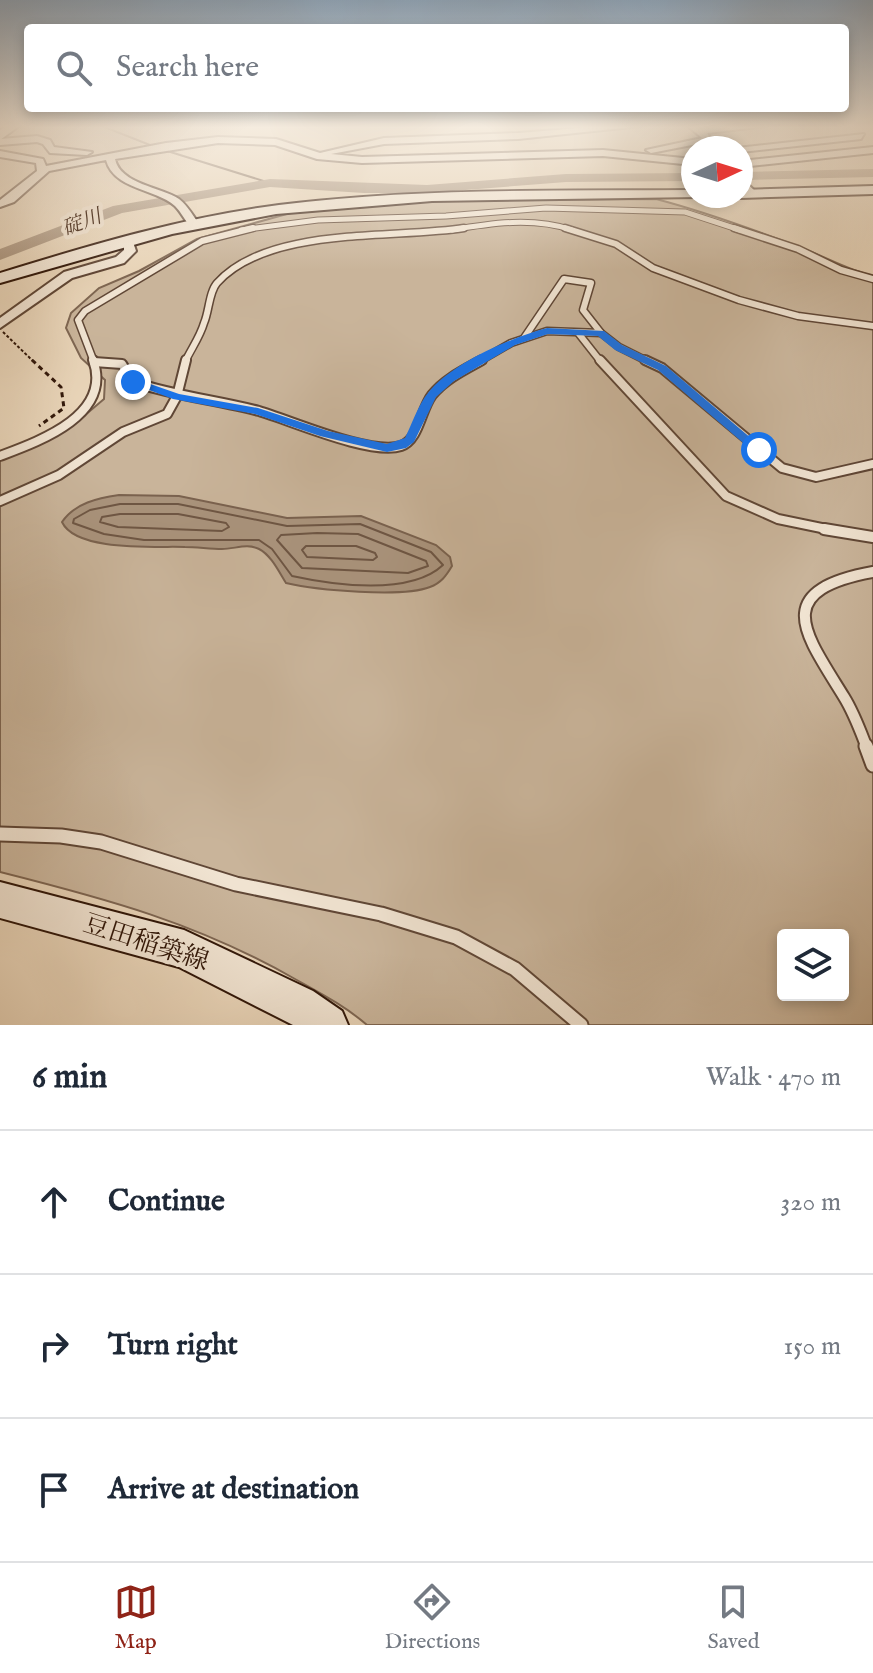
<!DOCTYPE html>
<html lang="en">
<head>
<meta charset="utf-8">
<style>
  body { margin:0; font-family:"IM FELL English","Noto Serif JP",serif; background:#f2f2f3; color:#1f2937 }
  .controls { position:absolute; right:24px; bottom:24px; display:grid; overflow:hidden; border-radius:8px; box-shadow:0 4px 12px #0003 }
  .controls button { width:72px; height:72px; display:grid; place-items:center; padding:0; border:0; border-bottom:2px solid #e0e1e3; background:#fff; color:#1f2937; font:40px sans-serif }
  .compass { position:absolute; left:681px; top:136px; width:72px; height:72px; border-radius:50%; background:#fff; box-shadow:0 4px 12px #0003; rotate:86deg }
  .stop { position:absolute; width:24px; height:24px; margin:-18px; border:6px solid #1a73e8; border-radius:50%; background:#fff }
  .stop.end { background:#1a73e8; border-color:#fff; box-shadow:0 2px 8px #0008 }
  .list { margin:0; padding:0; list-style:none }
  h2 { display:flex; justify-content:space-between; align-items:center; height:104px; margin:0; padding:0 32px; font-size:34px }
  h2 small { font-size:26px; font-weight:400; color:#747a83 }
  .list li { display:grid; grid-template-columns:52px 1fr auto; gap:24px; align-items:center; box-sizing:border-box; height:144px; padding:0 32px; border-top:2px solid #e0e1e3 }
  .list b { display:block; font-size:30px; white-space:nowrap }
  .list em { font-size:26px; font-style:normal; color:#747a83 }
  .icon { flex:none; width:44px; height:44px; fill:none; stroke:currentColor; stroke-width:2; stroke-linecap:round; stroke-linejoin:round }
  .map { position:relative; flex:none; width:873px; height:1025px; overflow:hidden }
  .search { position:absolute; background:#fff; box-shadow:0 4px 12px #0003; left:24px; right:24px; top:24px; height:88px; display:flex; align-items:center; gap:20px; box-sizing:border-box; padding:0 28px; border-radius:8px; color:#747a83; font-size:30px }
  .sheet { height:536px; background:#fff }
  nav { display:flex; justify-content:space-around; align-items:center; box-sizing:border-box; height:112px; border-top:2px solid #e0e1e3; background:#fff; font-size:22px; color:#747a83 }
  nav a { display:grid; justify-items:center; gap:4px }
  nav .on { color:#8f2418 }
  .map>svg:first-child { display:block }
</style>
</head>
<body>
<div class="map">
<svg width="873" height="1025" viewBox="0 0 873 1025">
  <rect width="100%" height="100%" fill="#e8d4b8"/>
  <filter id="stains"><feTurbulence type="fractalNoise" baseFrequency=".0025" numOctaves="4"/><feColorMatrix values="0 0 0 0 .2 0 0 0 0 .09 0 0 0 0 .02 0 0 0 .5 -.17"/></filter>
  <radialGradient id="worn" r=".72"><stop offset=".6" stop-color="#630" stop-opacity="0"/><stop offset="1" stop-color="#630" stop-opacity=".3"/></radialGradient>
  <!-- green -->
  <path fill="#c9b49a" stroke="#7e6652" stroke-width="2" fill-rule="evenodd" d="M 656,199 C 706,212 755,230 804,249 C 828,258 848,270 873,276 L 873,1025 L 367,1025 C 345,1006 320,993 295,979 C 197,923 107,899 0,872 L 0,459 L 77,422 L 104,399 L 105,380 L 81,358 L 66,328 L 71,313 L 99,288 L 139,271 L 197,239 L 301,210 L 424,201 ZM 783,935 L 843,935 L 843,995 L 783,995 Z"/>
  <!-- water -->
  <path fill="#aa947d" stroke="#7a624f" stroke-width="2" d="M 119,495 L 179,496 L 287,518 L 361,516 L 436,545 L 450,557 L 452,566 C 446,576 441,583 430,587 C 402,598 316,590 286,583 C 279,572 271,555 259,549 C 247,543 235,549 222,549 C 210,549 197,547 185,547 C 156,546 76,552 62,522 C 75,503 98,498 119,495 Z"/>
  <g fill="none" stroke-linecap="round" stroke-linejoin="round">
    <!-- shore -->
    <g stroke="#6e5644" stroke-width="2">
      <path d="M 120,504 L 178,504 L 287,526 L 360,524 L 431,552 L 443,565 C 410,596 333,585 292,576 L 272,549 L 259,540 L 144,540 L 104,534 L 73,523 L 74,519 L 90,510 Z"/>
      <polygon points="120,514 178,514 226,523 229,527 222,531 118,527 100,522 102,517"/>
      <polygon points="317,533 358,534 426,561 428,566 408,573 302,568 277,540 281,535"/>
      <polygon points="306,546 356,546 375,553 377,557 373,560 307,557 302,550"/>
    </g>
    <!-- stream -->
    <g stroke="#7a624f" stroke-width="2">
      <polyline points="102,126 155,147"/>
      <polyline points="164,150 270,183"/>
    </g>
    <!-- river -->
    <g fill="#aa947d" fill-rule="evenodd">
      <polygon points="873,169 873,177 741,180 741,172"/>
      <polygon points="693,173 693,181 566,182 427,193 364,193 270,187 122,213 0,260 0,249 113,206 270,179 427,185 566,174"/>
    </g>
    <defs>
      <g id="lane-far4">
        <polyline points="241,230 318,220 446,216 546,208 685,212 740,230"/>
        <path d="M 452,230 C 492,223 533,217 572,230"/>
      </g>
      <g id="lane-far3">
        <polyline points="565,228 616,244 653,268 739,300 798,316 873,326"/>
        <polyline points="734,228 798,249 841,270 873,279"/>
        <polyline points="579,334 601,362"/>
        <polyline points="524,338 564,279 591,283 583,310 601,333"/>
        <polyline points="94,362 78,320 85,311 202,241 253,228"/>
        <path d="M 185,362 C 191,349 200,337 204,323 C 209,312 209,292 217,283 C 268,226 394,239 464,228"/>
        <polyline points="478,362 511,343 547,331 601,333 619,347 649,362"/>
      </g>
      <g id="lane-far2">
        <polyline points="600,360 726,496 778,519 836,531"/>
        <polyline points="645,360 662,368 782,468 816,477 873,464"/>
        <path d="M 94,362 L 122,364 L 133,382 C 176,396 216,400 259,411 C 290,420 371,456 401,446 C 419,440 421,409 432,395 C 445,379 464,370 482,360"/>
        <path d="M 0,456 C 40,441 113,415 93,360"/>
        <polyline points="0,501 59,475 123,432 167,414 177,396 186,360"/>
      </g>
      <g id="lane-far1">
        <polyline points="824,529 873,537"/>
        <path d="M 867,748 C 860,730 854,713 844,697 C 804,632 770,591 873,572"/>
      </g>
      <g id="lane">
        <polyline points="866,746 873,765"/>
        <polyline points="0,834 61,836 101,842 236,884 381,914 456,937 515,969 581,1025"/>
      </g>
      <g id="street">
        <path d="M 605,126 L 641,126 L 518,139 L 384,144 L 331,154 L 362,157 L 603,150 L 693,159 L 693,165 L 603,156 L 362,163 L 317,159 L 275,145 L 218,143 L 115,159 C 120,184 161,187 179,199 C 188,206 193,216 200,225 L 198,227 L 190,227 C 185,220 181,212 175,206 C 155,188 114,190 106,160 L 49,171 L 14,202 L 0,207 L 0,200 L 37,171 L 36,163 L 0,157 L 0,151 L 43,159 L 46,166 L 166,143 L 218,137 L 276,139 L 320,153 L 384,138 L 518,133 Z"/>
        <polygon points="688,126 766,126 707,133 712,141 651,153 646,150 702,138"/>
        <polygon points="864,134 861,139 741,152 741,148 737,148"/>
        <polygon points="37,136 50,140 54,147 92,152 87,155 50,153 43,144 37,142 0,145 0,139"/>
        <polygon points="873,147 873,153 741,167 741,161"/>
        <polygon points="741,178 755,191 755,195 747,195 741,187"/>
        <polygon points="124,239 132,239 136,251 124,263 72,278 0,328 0,318 64,272 116,257 124,250"/>
      </g>
      <g id="secondary">
        <polygon points="6,126 19,126 0,140 0,130"/>
        <polygon points="873,186 873,194 741,198 735,196 741,196 741,190"/>
        <path d="M 693,190 L 693,196 L 698,197 L 432,201 L 276,214 L 172,234 L 0,283 L 0,273 C 91,245 184,217 279,205 C 416,188 555,191 693,190 Z"/>
        <polygon points="0,882 184,930 313,991 342,1011 348,1025 293,1025 179,967 0,918"/>
      </g>
    </defs>
    <!-- lane-far4 casing -->
    <use href="#lane-far4" stroke="#604736" stroke-width="7"/>
    <!-- lane-far3 casing -->
    <use href="#lane-far3" stroke="#604736" stroke-width="9"/>
    <!-- lane-far2 casing -->
    <use href="#lane-far2" stroke="#604736" stroke-width="12"/>
    <!-- lane-far1 casing -->
    <use href="#lane-far1" stroke="#604736" stroke-width="14"/>
    <!-- lane casing -->
    <use href="#lane" stroke="#604736" stroke-width="17"/>
    <!-- street casing -->
    <use href="#street" stroke="#604736" stroke-width="4"/>
    <!-- secondary casing -->
    <use href="#secondary" stroke="#32180a" stroke-width="4"/>
    <!-- path-far1 -->
    <polyline stroke="#32180a" stroke-width="2" stroke-dasharray="3 2" stroke-linecap="butt" points="3,332 34,362"/>
    <!-- path -->
    <polyline stroke="#32180a" stroke-width="3" stroke-dasharray="5 4" stroke-linecap="butt" points="32,360 61,387 64,408 39,426"/>
    <!-- lane-far4 -->
    <use href="#lane-far4" stroke="#f0e3d1" stroke-width="5"/>
    <!-- lane-far3 -->
    <use href="#lane-far3" stroke="#f0e3d1" stroke-width="6"/>
    <!-- lane-far2 -->
    <use href="#lane-far2" stroke="#f0e3d1" stroke-width="8"/>
    <!-- lane-far1 -->
    <use href="#lane-far1" stroke="#f0e3d1" stroke-width="10"/>
    <!-- lane -->
    <use href="#lane" stroke="#f0e3d1" stroke-width="13"/>
    <!-- street -->
    <use href="#street" fill="#f0e3d1" fill-rule="evenodd"/>
    <!-- secondary -->
    <use href="#secondary" fill="#f0e3d1" fill-rule="evenodd"/>
  </g>
  <!-- sky -->
  <linearGradient id="sky" x2="0" y2="1"><stop stop-color="#8fa7bd"/><stop offset="0.47" stop-color="#f5ecdf"/><stop offset="1" stop-color="#f5ecdf" stop-opacity="0"/></linearGradient>
  <rect width="873" height="270" fill="url(#sky)"/>
  <!-- route -->
  <path fill="#1a73e8" d="M 547,328 L 604,331 L 622,345 L 666,366 L 765,450 L 755,453 L 658,370 L 615,350 L 598,336 L 548,334 L 515,345 L 454,381 L 436,397 L 414,442 L 406,448 L 387,452 L 320,436 L 255,414 L 173,399 L 128,382 L 133,378 L 179,394 L 258,408 L 328,431 L 387,444 L 405,438 C 412,424 418,405 428,393 C 452,363 510,338 547,328 Z"/>
  <g text-anchor="middle" dominant-baseline="central" stroke-width="8" stroke-linejoin="round" paint-order="stroke">
    <!-- far-water labels -->
    <g font-size="20" font-style="italic" fill="#5c4332" stroke="#f0e3d1">
      <text transform="translate(82 223) rotate(-21)">碇川</text>
    </g>
    <!-- near-street labels -->
    <g font-size="26" fill="#32180a" stroke="#f0e3d1">
      <text transform="translate(146 943) rotate(18)">豆田稲築線</text>
    </g>
  </g>
  <rect width="100%" height="100%" filter="url(#stains)"/>
  <rect width="100%" height="100%" fill="url(#worn)"/>
</svg>
<div class="controls">
<button><svg class="icon" aria-label="layers" viewBox="0 0 24 24"><path d="M12 4l9 5-9 5-9-5zM3 14l9 5 9-5"/></svg></button>
</div>
<svg class="compass" viewBox="-18 -18 36 36"><path d="M0-13l5 13h-10z" fill="#e53935"/><path d="M0 13l5-13h-10z" fill="#747a83"/></svg>
<div class="stop" style="left:759px;top:450px"></div>
<div class="stop end" style="left:133px;top:382px"></div>
<div class="search"><svg class="icon" aria-label="search" viewBox="0 0 24 24"><circle cx="10" cy="10" r="6"/><path d="M15 15l6 6"/></svg>Search here</div>
</div>
<section class="sheet">
<h2>6 min<small>Walk · 470 m</small></h2>
<ul class="list">
<li><svg class="icon" aria-label="ahead" viewBox="0 0 24 24"><path d="M12 20V5M6 11l6-6 6 6"/></svg><div><b>Continue</b></div><em>320 m</em></li>
<li><svg class="icon" aria-label="right" viewBox="0 0 24 24"><path d="M7 20v-9h11M14 6l5 5-5 5"/></svg><div><b>Turn right</b></div><em>150 m</em></li>
<li><svg class="icon" aria-label="arrive" viewBox="0 0 24 24"><path d="M6 21V4h12l-3 4 3 4H6"/></svg><div><b>Arrive at destination</b></div></li>
</ul>
</section>
<nav>
<a class="on"><svg class="icon" aria-label="map" viewBox="0 0 24 24"><path d="M3 6l6-2 6 2 6-2v14l-6 2-6-2-6 2zM9 4v14M15 6v14"/></svg>Map</a>
<a><svg class="icon" aria-label="directions" viewBox="0 0 24 24"><path d="M12 3l9 9-9 9-9-9zM9 14v-3h6M13 9l2 2-2 2"/></svg>Directions</a>
<a><svg class="icon" aria-label="saved" viewBox="0 0 24 24"><path d="M7 4h10v16l-5-4-5 4z"/></svg>Saved</a>
</nav>
</body>
</html>
